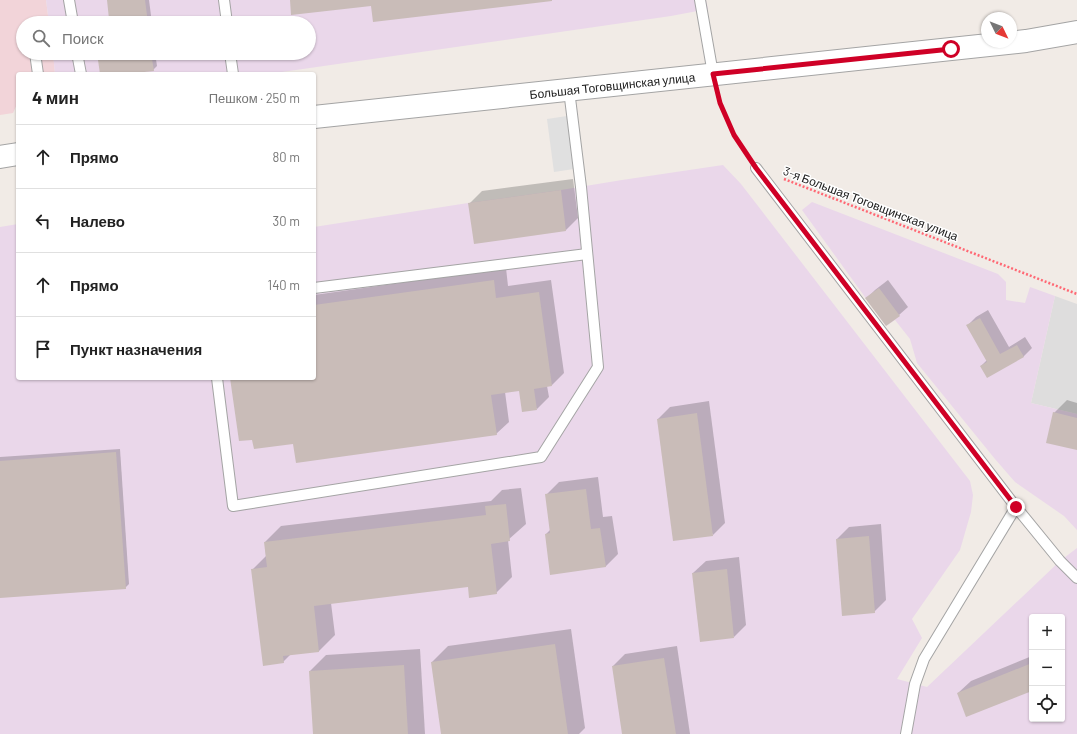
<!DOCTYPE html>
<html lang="ru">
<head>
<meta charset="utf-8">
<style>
  body { margin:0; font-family:Barlow,sans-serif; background:#f2f2f2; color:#222 }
  .controls { position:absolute; right:12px; bottom:12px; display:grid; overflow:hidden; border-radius:4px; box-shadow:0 1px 3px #0004 }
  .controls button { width:36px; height:36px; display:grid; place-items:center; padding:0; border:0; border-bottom:1px solid #e0e0e0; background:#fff; color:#222; font:20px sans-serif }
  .compass { position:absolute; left:981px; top:12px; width:36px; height:36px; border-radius:50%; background:#fff; box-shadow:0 1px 3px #0004; rotate:133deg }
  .stop { position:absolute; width:12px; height:12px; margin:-9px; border:3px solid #cf0026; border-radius:50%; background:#fff }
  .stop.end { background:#cf0026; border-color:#fff; box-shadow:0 1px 4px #0008 }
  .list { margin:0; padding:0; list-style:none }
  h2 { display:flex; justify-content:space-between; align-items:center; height:52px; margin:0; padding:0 16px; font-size:17px }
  h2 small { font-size:13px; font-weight:400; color:#767676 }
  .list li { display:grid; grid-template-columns:26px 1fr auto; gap:12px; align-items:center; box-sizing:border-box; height:64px; padding:0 16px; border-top:1px solid #e0e0e0 }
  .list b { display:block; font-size:15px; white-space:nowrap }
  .list em { font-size:13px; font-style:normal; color:#767676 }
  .icon { flex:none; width:22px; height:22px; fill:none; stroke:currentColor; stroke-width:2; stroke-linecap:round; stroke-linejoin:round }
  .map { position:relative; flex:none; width:1077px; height:734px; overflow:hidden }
  .search { position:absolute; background:#fff; box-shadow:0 1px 3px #0004; left:16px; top:16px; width:300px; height:44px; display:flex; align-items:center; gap:10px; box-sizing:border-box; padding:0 14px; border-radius:22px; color:#767676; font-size:15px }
  .panel { position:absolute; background:#fff; box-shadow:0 1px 3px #0004; left:16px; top:72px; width:300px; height:308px; border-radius:4px }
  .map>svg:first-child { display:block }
</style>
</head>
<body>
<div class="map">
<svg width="1077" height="734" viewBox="0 0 1077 734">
  <rect width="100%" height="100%" fill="#f1ebe6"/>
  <!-- residential -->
  <polygon fill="#dedddd" points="1055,296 1077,304 1077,414 1031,403"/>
  <!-- commercial -->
  <polygon fill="#f2d4d9" points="0,0 46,0 49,23 23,23 23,53 53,53 55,74 18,74 18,102 13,113 0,115"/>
  <!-- industrial -->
  <g fill="#ead7ea" fill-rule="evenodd">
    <polygon points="46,0 706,0 708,9 671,16 268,74 55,74 53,53 309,53 309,23 49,23"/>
    <path d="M 723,165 L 741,184 L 970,481 L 973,495 L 971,512 L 960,550 L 912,619 L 922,638 L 897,679 L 927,687 L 1060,561 L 1077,548 L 1077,734 L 0,734 L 0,227 L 18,224 L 18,378 L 314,378 L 314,227 L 468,203 L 561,190 L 622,180 ZM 1032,617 L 1062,617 L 1062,719 L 1032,719 Z"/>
    <polygon points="812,202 998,274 1006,282 1006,300 1025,303 1030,287 1055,296 1031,403 1077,414 1077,530 1064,516 1015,482 995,459 917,363 910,339 895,320 886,326 802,210"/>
  </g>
  <!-- parking -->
  <polygon fill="#e0e0e0" points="567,116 574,169 554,172 547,119"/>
  <!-- shadow -->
  <g fill="#0003">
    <polygon points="108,0 149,0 152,23 95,23 95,21 98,17 110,16"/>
    <polygon points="98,53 155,53 157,66 153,70 117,74 101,74"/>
    <polygon points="573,179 578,218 566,230 469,204 482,191"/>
    <polygon points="506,268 508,286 551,280 564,373 552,385 547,386 549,397 537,409 520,390 505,392 509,422 496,434 294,442 253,439 231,378 314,378 314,295"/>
    <polygon points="888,280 908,307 899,315 867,298 875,290"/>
    <polygon points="988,310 1009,347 1025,337 1032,348 1023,357 981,366 987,360 968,325 976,317"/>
    <polygon points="1067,400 1077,403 1077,449 1054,413"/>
    <polygon points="709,401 725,523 713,535 658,419 670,407"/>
    <polygon points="120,449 129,584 125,588 0,597 0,457"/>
    <polygon points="598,477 603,517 612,516 618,554 605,567 546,534 551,529 546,495 559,482"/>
    <polygon points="521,488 526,524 508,540 512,577 496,593 469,586 331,603 335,635 319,651 291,654 283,662 252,570 266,556 265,542 281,526 491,501 502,490"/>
    <polygon points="881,524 886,600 874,612 837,539 849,527"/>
    <polygon points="739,557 746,625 734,637 693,573 706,561"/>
    <polygon points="571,629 585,728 579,734 442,734 432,662 448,646"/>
    <polygon points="677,646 690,734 623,734 613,666 625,654"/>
    <polygon points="420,649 425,734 314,734 310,671 326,655"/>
    <polygon points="1032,656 1032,689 958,693 971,681"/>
  </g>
  <!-- building -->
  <g fill="#c9bcb8">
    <polygon points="107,0 145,0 148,23 94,23 93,21 109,19"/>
    <polygon points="290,0 552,0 552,1 373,22 371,6 291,15"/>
    <polygon points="97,53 151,53 154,71 125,74 100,74"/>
    <polygon points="561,190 566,231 474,244 468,203"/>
    <polygon points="494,280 496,298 539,292 552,386 534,389 537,410 522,412 519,391 491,395 497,435 296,463 293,444 254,449 252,440 239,441 230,378 314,378 314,305"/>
    <polygon points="879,288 900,316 886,326 865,298"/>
    <polygon points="980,318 1000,354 1017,345 1024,357 987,378 980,366 987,362 966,325"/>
    <polygon points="1053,412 1077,418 1077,450 1046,443"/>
    <polygon points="697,413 713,536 673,541 657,419"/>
    <polygon points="116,452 126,589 0,598 0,461"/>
    <polygon points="586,489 591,529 600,528 606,567 550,575 545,534 550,533 545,494"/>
    <polygon points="506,504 510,541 491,544 497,594 469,598 468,587 314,606 319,652 283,656 284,663 263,666 251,569 267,567 264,542 486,515 485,506"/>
    <polygon points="869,536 875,613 842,616 836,539"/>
    <polygon points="727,569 734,638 700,642 692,573"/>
    <polygon points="555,644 568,734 441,734 431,662"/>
    <polygon points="664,658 676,734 622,734 612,666"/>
    <polygon points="1032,663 1032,691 966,717 957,693"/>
    <polygon points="404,665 408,734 313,734 309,671"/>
  </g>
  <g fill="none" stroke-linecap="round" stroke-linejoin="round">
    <defs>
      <g id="service">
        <polyline points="69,0 73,23"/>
        <polyline points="224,0 227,23"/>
        <polyline points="700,0 713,74"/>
        <polyline points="35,53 38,74"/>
        <polyline points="77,53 81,74"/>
        <polyline points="230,53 233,74"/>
        <polyline points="756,168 1016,507 1060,561 1077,578"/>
        <polyline points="314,288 587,254"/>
        <polyline points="217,378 233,506 541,457 598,367 581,187 569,90"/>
        <polyline points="906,734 915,684 924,659 1016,507"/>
      </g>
      <g id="tertiary">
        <path id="s1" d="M 314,117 L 1026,41 L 1077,32"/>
        <polyline points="0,157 18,154"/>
      </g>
    </defs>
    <!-- service casing -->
    <use href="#service" stroke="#a4a4a4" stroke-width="12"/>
    <!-- tertiary casing -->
    <use href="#tertiary" stroke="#a4a4a4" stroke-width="24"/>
    <!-- path -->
    <g stroke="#ff6874" stroke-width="2.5" stroke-dasharray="2 2" stroke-linecap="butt">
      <polyline points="718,94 720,103 734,135 748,156"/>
      <polyline points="784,179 1077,294"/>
    </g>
    <!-- service -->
    <use href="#service" stroke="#fff" stroke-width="10"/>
    <!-- tertiary -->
    <use href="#tertiary" stroke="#fff" stroke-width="22"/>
  </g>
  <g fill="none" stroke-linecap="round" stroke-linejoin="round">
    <!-- route -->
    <polyline stroke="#cf0026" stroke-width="5" points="951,49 713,74 720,103 734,135 756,168 1016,507"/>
  </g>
  <g text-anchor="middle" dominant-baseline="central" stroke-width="3" stroke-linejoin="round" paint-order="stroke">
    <!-- street labels -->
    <g font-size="12" fill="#202020" stroke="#fff">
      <text stroke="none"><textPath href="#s1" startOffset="300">Большая Тоговщинская улица</textPath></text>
      <text transform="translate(871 203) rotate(21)">3-я Большая Тоговщинская улица</text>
    </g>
  </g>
</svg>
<div class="controls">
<button>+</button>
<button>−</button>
<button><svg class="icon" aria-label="locate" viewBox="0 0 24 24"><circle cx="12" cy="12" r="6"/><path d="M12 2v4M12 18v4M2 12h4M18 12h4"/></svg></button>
</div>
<svg class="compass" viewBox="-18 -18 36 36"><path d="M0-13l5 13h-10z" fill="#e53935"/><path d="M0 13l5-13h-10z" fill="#767676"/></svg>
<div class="stop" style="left:951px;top:49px"></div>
<div class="stop end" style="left:1016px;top:507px"></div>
<div class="search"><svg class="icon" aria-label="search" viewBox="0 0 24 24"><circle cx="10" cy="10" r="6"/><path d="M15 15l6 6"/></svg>Поиск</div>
<section class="panel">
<h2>4 мин<small>Пешком · 250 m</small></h2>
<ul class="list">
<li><svg class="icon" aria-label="ahead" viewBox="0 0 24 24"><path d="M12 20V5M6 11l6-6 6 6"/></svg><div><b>Прямо</b></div><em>80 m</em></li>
<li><svg class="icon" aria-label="left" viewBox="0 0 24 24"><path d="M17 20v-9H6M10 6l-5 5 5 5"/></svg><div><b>Налево</b></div><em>30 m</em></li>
<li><svg class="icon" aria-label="ahead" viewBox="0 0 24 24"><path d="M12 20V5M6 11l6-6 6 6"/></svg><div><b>Прямо</b></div><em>140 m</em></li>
<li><svg class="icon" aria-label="arrive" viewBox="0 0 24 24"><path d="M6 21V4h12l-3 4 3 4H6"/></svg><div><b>Пункт назначения</b></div></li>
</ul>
</section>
</div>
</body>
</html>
